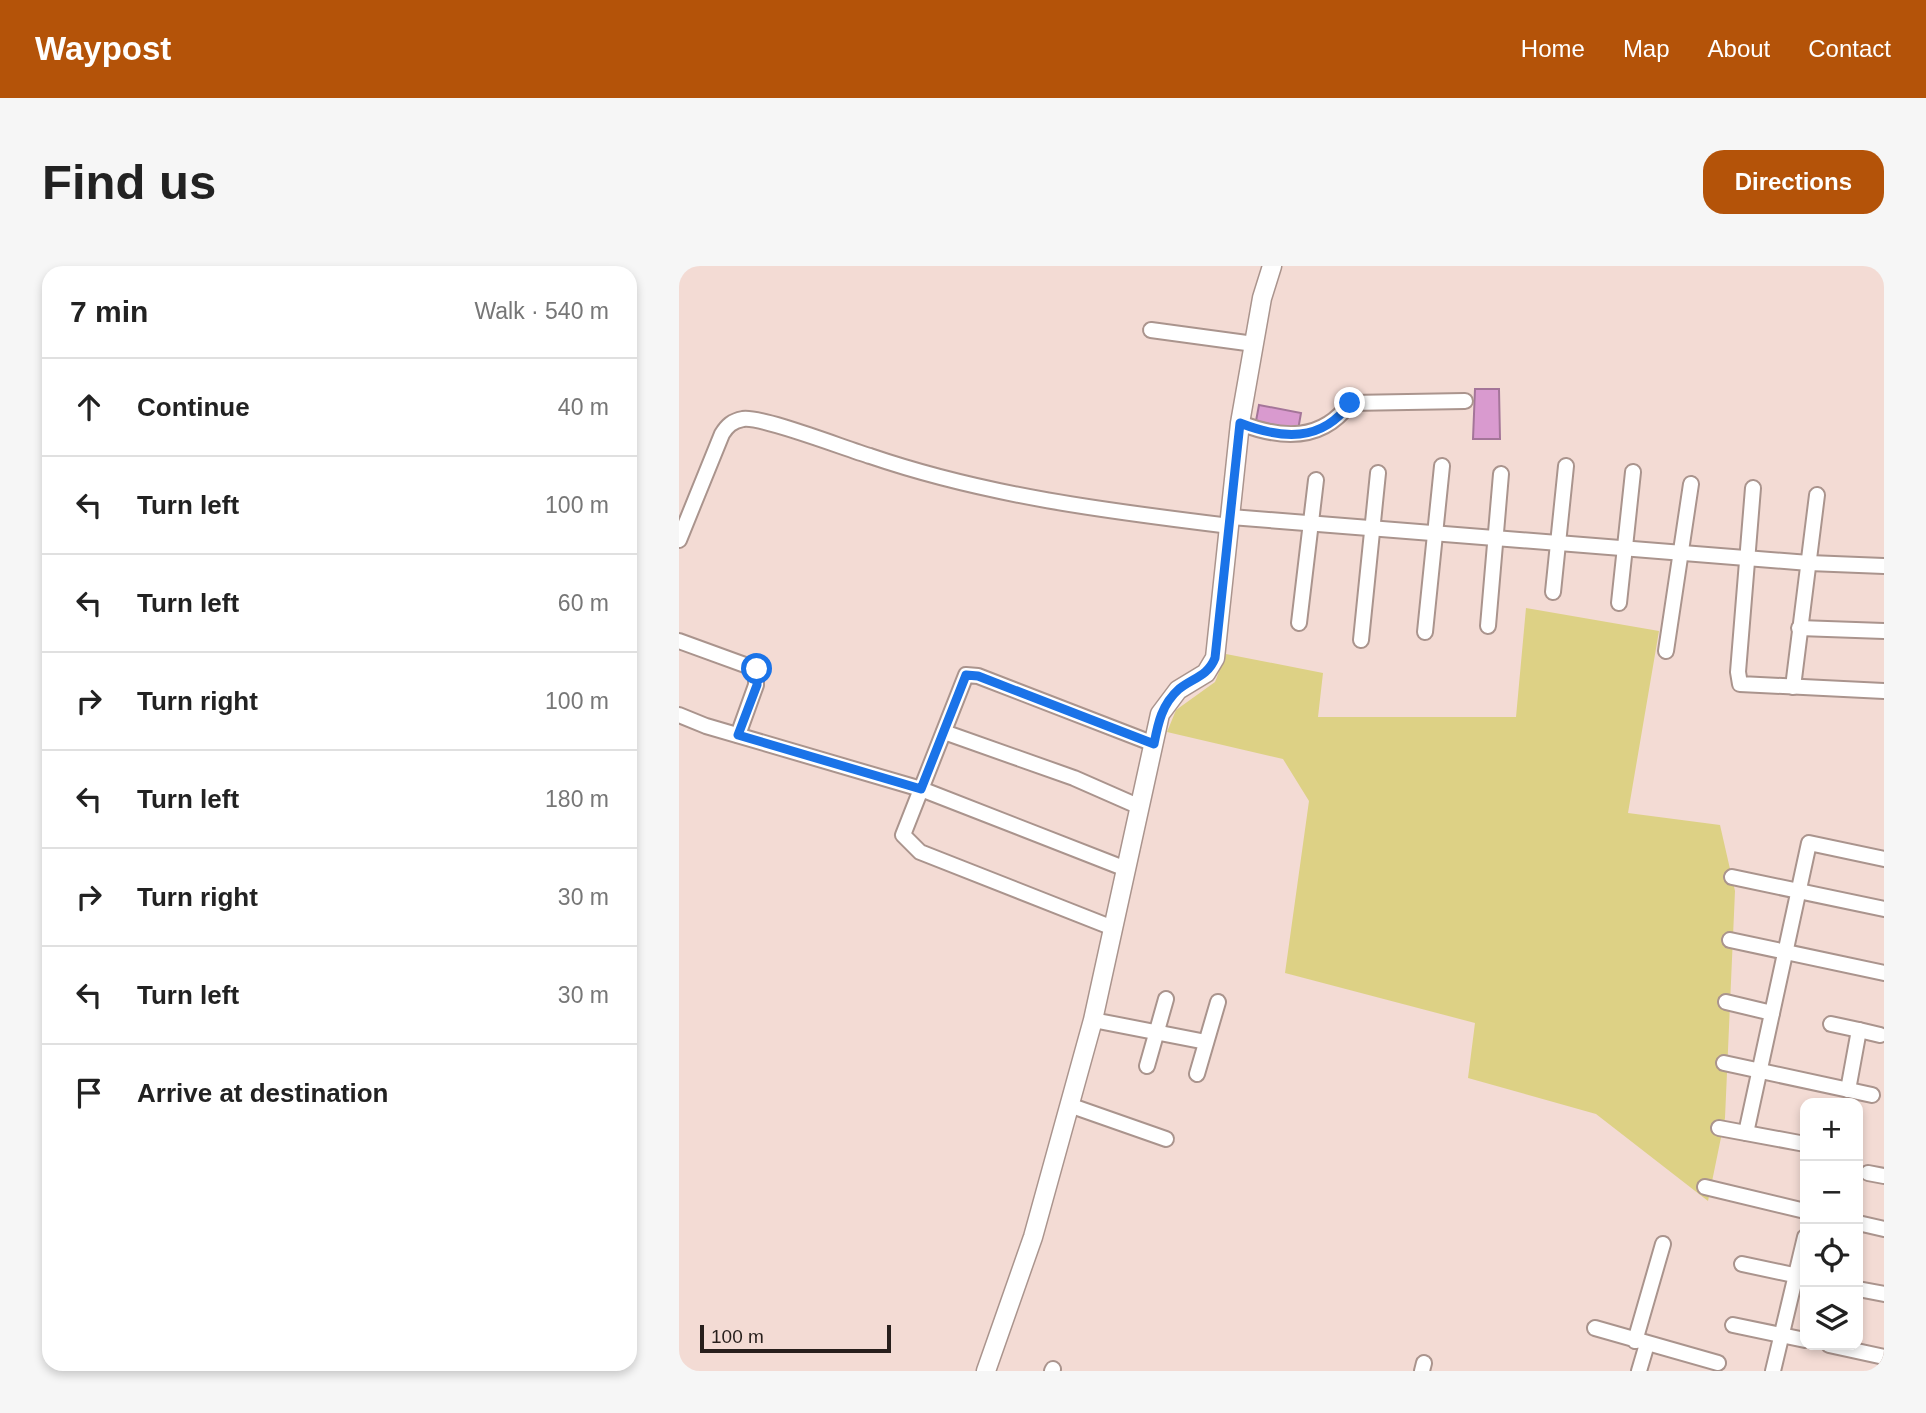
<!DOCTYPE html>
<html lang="en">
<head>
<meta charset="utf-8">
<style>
  body { margin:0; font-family:Arial,sans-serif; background:#f6f6f6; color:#222 }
  .controls { position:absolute; right:21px; bottom:21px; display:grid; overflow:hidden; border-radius:14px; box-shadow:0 4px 10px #0003 }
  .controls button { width:63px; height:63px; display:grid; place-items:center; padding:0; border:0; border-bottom:2px solid #e0e0e0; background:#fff; color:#222; font:35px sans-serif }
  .scale { position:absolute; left:21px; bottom:18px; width:191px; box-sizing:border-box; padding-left:7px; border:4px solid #271f1c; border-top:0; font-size:19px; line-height:24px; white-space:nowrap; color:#271f1c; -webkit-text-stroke:5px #f3dbd4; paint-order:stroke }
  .stop { position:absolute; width:21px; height:21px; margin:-16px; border:5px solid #1a73e8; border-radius:50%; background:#fff }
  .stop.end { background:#1a73e8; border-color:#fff; box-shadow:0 2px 7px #0008 }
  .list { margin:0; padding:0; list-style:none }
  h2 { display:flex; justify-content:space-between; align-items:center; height:91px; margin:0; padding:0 28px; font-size:30px }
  h2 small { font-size:23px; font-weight:400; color:#767676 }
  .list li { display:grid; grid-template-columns:46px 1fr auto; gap:21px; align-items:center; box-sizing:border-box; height:98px; padding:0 28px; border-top:2px solid #e0e0e0 }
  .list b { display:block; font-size:26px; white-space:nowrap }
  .list em { font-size:23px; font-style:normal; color:#767676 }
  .icon { flex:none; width:38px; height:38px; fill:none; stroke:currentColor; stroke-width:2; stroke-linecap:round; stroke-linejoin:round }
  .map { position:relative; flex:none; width:1205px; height:1105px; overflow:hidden; border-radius:21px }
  header { display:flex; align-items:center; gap:42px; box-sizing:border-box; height:98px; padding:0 35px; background:#b45309; color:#fff }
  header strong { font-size:33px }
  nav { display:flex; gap:38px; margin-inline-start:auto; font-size:24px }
  .intro { display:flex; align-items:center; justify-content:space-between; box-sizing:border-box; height:168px; padding:0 42px }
  h1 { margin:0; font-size:49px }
  .button { padding:18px 32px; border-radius:21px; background:#b45309; color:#fff; font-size:24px; font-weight:700 }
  main { display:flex; gap:42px; padding:0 42px }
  aside { flex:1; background:#fff; border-radius:21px; box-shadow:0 4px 10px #0003 }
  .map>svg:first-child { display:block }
</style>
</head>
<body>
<header>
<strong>Waypost</strong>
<nav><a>Home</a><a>Map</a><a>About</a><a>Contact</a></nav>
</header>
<div class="intro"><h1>Find us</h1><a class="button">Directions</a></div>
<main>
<aside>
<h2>7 min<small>Walk · 540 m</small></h2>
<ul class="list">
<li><svg class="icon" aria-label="ahead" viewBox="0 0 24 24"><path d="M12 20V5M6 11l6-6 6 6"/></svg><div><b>Continue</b></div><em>40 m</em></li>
<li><svg class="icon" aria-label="left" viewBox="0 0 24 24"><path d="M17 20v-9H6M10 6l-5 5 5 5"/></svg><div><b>Turn left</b></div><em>100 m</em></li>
<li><svg class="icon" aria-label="left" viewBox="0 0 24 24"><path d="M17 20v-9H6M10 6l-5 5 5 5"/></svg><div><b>Turn left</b></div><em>60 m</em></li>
<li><svg class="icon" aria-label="right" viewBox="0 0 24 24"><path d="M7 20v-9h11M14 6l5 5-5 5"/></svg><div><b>Turn right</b></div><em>100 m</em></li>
<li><svg class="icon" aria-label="left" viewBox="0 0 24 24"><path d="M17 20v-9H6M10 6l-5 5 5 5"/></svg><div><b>Turn left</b></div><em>180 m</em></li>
<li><svg class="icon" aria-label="right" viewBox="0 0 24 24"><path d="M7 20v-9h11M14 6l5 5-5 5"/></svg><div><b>Turn right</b></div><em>30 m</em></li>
<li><svg class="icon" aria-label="left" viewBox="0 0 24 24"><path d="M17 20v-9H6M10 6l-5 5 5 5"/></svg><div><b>Turn left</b></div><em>30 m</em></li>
<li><svg class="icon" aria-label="arrive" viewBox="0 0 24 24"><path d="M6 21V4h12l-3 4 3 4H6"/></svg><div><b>Arrive at destination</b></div></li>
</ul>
</aside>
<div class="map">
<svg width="1205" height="1105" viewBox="0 0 1205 1105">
  <rect width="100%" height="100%" fill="#f3dbd4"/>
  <!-- green -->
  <polygon fill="#ddd185" points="847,342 980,365 949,547 1041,559 1056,625 1046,852 1029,935 917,848 789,812 796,757 606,707 630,535 604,493 488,466 497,444 536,416 547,388 644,407 639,451 837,451"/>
  <!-- water -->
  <g fill="#d99acf" stroke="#a47599" stroke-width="2">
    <polygon points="796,123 820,123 821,173 794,173"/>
    <polygon points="580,139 622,147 619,164 577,155"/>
  </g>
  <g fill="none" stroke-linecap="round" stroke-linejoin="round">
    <defs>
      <g id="minor">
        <polyline points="472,64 575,78"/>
        <path d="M 561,157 C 602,173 643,176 671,137 L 786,135"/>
        <polyline points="1074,222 1059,406 1061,418 1205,425"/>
        <polyline points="552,251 1130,297 1205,300"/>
        <path d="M 0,274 L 43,168 C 48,160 53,155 64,153 C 83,150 167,183 191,190 C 308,230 428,245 551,260"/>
        <polyline points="874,326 887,200"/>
        <polyline points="940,337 954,206"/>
        <polyline points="620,357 637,214"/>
        <polyline points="809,360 822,208"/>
        <polyline points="1120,362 1205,365"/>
        <polyline points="746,366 763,200"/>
        <polyline points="682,374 699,207"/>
        <polyline points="0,375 77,403 77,419 59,469"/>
        <polyline points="987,385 1012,218"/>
        <polyline points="1114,421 1138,229"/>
        <polyline points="0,449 27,460 242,523 447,603"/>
        <polyline points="265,466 395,512 461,541"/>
        <polyline points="1053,611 1205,643"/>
        <polyline points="434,662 241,586 224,569 287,409 299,410 475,478"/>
        <polyline points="1051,674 1205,707"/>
        <polyline points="1047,736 1093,747"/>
        <polyline points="414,754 527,776"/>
        <polyline points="1152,758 1180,764"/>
        <polyline points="1045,797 1193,829"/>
        <polyline points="468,800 487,733"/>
        <polyline points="518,808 539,736"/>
        <polyline points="1169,824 1180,764 1201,769"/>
        <polyline points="390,839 487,873"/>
        <polyline points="1040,862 1126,878"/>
        <polyline points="1067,867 1130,577 1205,593"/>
        <polyline points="1189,907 1205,910"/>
        <polyline points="1026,921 1126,945"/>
        <polyline points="1179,957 1205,963"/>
        <polyline points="1063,998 1124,1011"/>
        <polyline points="1179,1023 1205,1028"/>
        <polyline points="1054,1059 1126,1074"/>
        <polyline points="916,1062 1039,1097"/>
        <polyline points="956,1075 984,978"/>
        <polyline points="1150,1079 1205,1091"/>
        <polyline points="373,1105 374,1103"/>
        <polyline points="743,1105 745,1097"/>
        <polyline points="960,1105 968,1078"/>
        <polyline points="1094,1105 1126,971"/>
      </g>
      <polyline id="tertiary" points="307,1105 354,971 414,754 481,448 499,424 527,407 536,392 561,157 583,32 593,0"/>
    </defs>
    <!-- minor casing -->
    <use href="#minor" stroke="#aa948d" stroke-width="18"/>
    <!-- tertiary casing -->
    <use href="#tertiary" stroke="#aa948d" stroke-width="21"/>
    <!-- minor -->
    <use href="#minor" stroke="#fff" stroke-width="14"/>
    <!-- tertiary -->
    <use href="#tertiary" stroke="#fff" stroke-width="18"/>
  </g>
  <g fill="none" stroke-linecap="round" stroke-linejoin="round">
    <!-- route -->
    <path stroke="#1a73e8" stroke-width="9" d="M 78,403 L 78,419 L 59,469 L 242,523 L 287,409 L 299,410 L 475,478 C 479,457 483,438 500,423 C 514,412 529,410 536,392 L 561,157 C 602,173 643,177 671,137"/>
  </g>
</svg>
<div class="controls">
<button>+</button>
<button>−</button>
<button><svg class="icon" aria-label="locate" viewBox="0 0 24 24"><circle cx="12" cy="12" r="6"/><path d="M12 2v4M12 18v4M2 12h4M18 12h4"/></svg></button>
<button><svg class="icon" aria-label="layers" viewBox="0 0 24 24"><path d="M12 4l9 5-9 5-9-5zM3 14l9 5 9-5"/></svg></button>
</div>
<div class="scale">100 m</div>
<div class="stop" style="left:78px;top:403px"></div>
<div class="stop end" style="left:671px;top:137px"></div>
</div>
</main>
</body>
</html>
